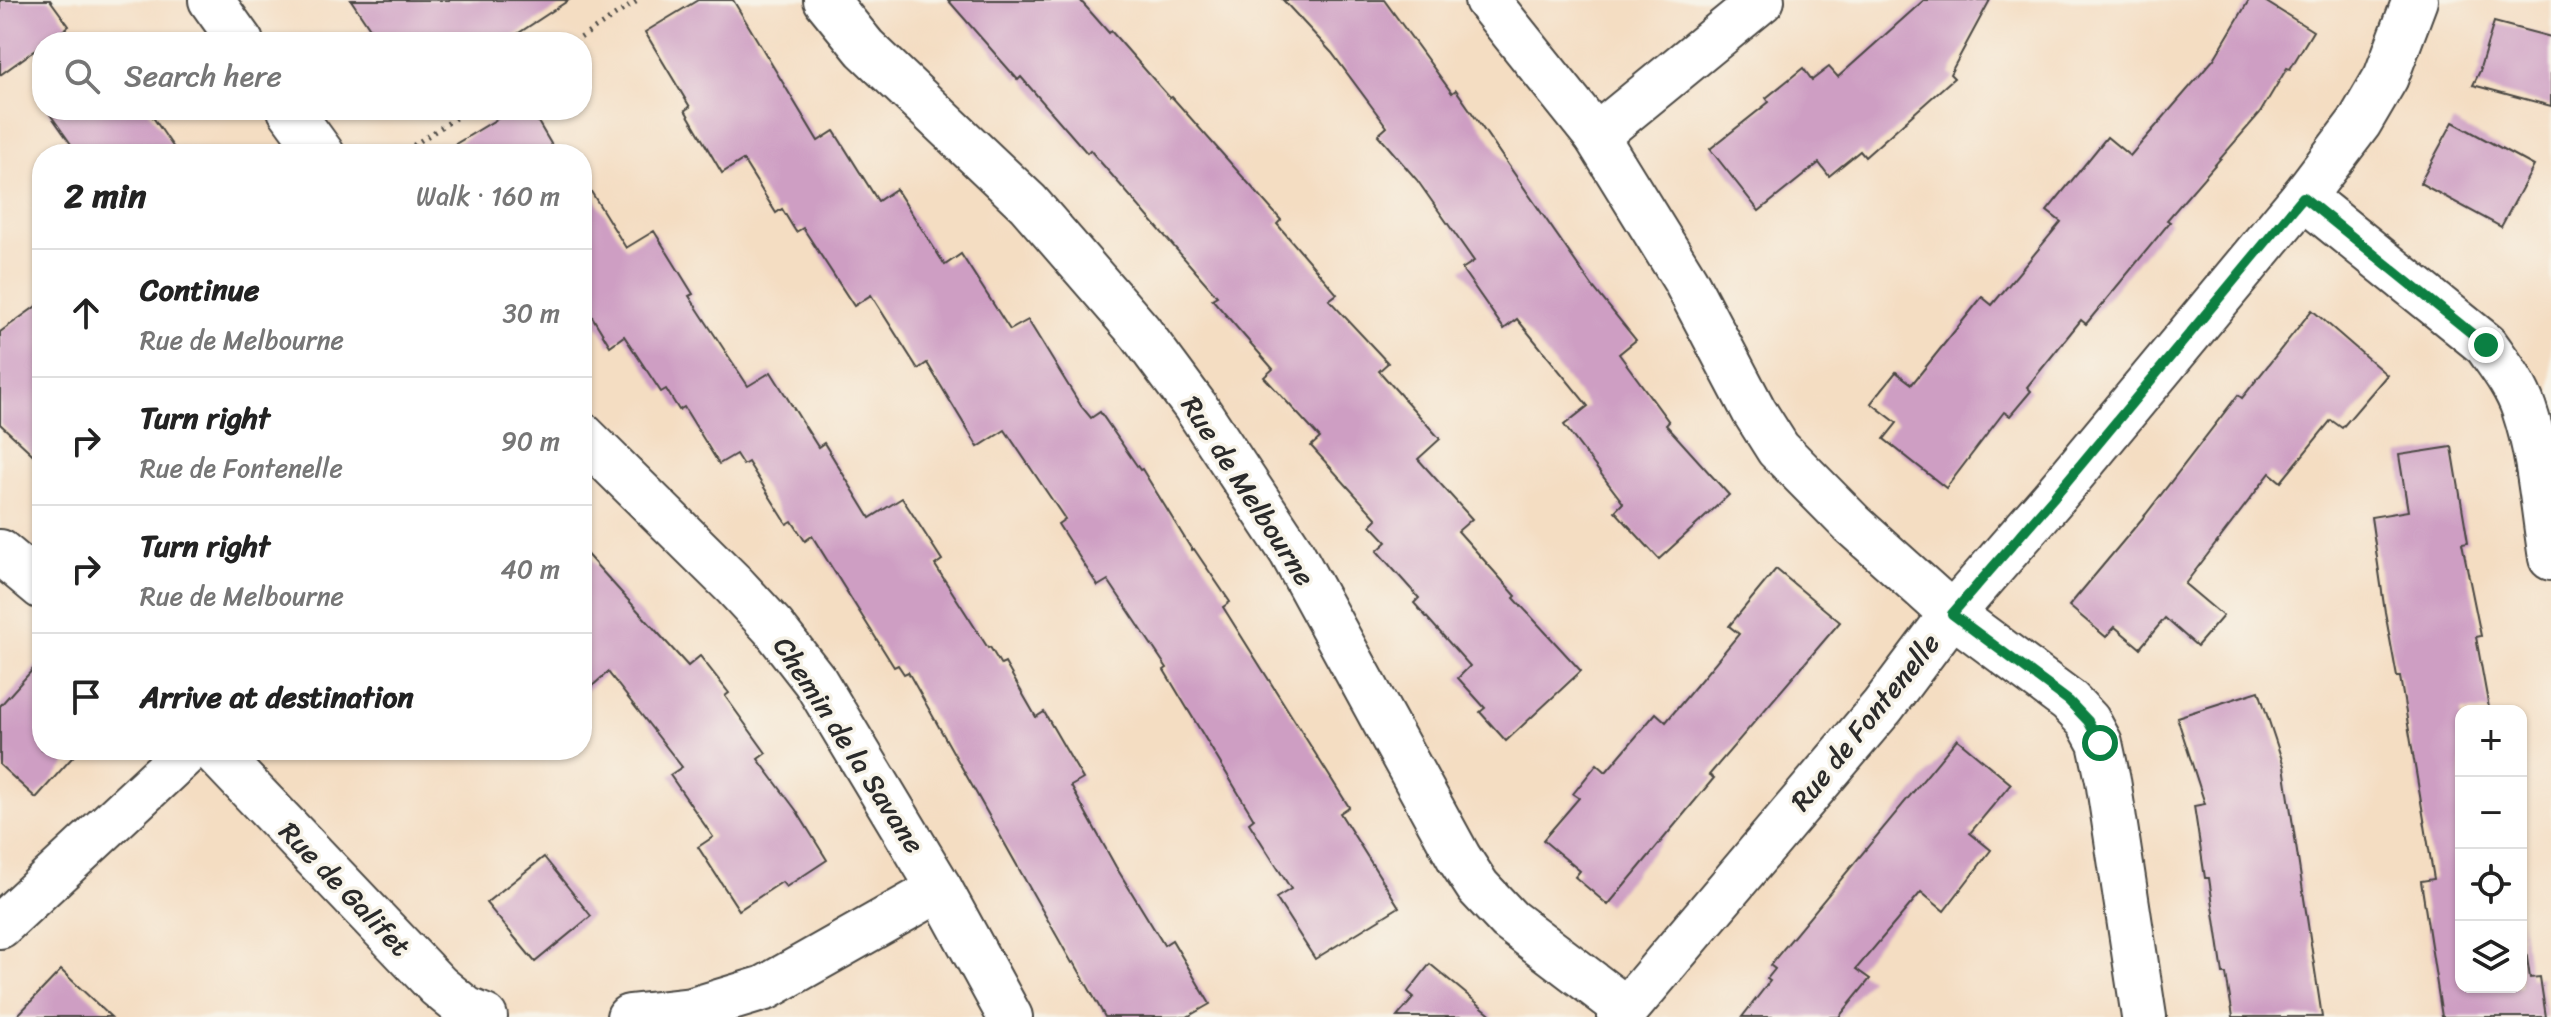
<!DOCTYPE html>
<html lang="en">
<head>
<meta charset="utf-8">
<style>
  body { margin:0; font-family:Sriracha,sans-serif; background:#f2f2f2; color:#222 }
  .controls { position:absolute; right:24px; bottom:24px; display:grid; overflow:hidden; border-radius:16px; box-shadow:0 2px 6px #0004 }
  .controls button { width:72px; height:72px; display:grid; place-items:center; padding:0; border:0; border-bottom:2px solid #e0e0e0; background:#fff; color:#222; font:40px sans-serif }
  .stop { position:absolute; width:24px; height:24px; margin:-18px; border:6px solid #0b8043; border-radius:50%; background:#fff }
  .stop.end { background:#0b8043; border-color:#fff; box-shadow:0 2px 8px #0008 }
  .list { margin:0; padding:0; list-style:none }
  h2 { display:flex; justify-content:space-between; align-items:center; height:104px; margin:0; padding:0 32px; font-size:34px }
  h2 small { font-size:26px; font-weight:400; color:#767676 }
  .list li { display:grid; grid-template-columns:52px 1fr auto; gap:24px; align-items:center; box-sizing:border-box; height:128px; padding:0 32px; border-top:2px solid #e0e0e0 }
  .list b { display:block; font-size:30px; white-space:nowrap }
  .list p { margin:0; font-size:26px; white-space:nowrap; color:#767676 }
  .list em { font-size:26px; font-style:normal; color:#767676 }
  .icon { flex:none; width:44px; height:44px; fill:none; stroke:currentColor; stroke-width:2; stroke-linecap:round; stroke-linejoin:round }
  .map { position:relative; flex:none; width:2551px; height:1017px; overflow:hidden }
  .search { position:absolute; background:#fff; box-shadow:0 2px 6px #0004; left:32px; top:32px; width:560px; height:88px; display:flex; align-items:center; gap:20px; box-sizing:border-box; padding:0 28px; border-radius:32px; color:#767676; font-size:30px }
  .panel { position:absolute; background:#fff; box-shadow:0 2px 6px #0004; left:32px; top:144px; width:560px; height:616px; border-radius:32px }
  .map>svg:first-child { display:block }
</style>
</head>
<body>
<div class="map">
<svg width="2551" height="1017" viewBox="0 0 2551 1017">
  <rect width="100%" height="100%" fill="#f7f3e8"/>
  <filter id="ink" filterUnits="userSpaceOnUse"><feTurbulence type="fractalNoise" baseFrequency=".0125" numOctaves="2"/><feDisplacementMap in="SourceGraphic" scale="16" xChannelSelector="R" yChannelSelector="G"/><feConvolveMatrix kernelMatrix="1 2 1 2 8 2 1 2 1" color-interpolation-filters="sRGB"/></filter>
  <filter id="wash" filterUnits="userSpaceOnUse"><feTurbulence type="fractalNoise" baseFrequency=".006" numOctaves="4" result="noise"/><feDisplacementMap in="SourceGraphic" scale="32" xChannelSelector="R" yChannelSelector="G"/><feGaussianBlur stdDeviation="1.8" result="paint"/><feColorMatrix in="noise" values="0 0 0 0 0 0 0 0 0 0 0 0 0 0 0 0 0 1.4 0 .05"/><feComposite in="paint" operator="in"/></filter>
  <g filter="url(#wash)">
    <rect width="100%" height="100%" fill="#f4ddc2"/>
    <g id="blocks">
      <!-- building -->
      <g fill="#ce9ec3">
        <polygon points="0,0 50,0 69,26 47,42 42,42 42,45 0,75"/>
        <polygon points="351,0 569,0 505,42 379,42"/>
        <polygon points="698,0 733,0 818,141 834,131 878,201 896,189 945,265 961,254 1010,330 1028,320 1081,406 1091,418 1100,412 1140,470 1142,469 1192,550 1194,549 1230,602 1223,607 1349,807 1340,813 1399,907 1315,959 1276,898 1291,889 1249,823 1254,819 1164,670 1167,668 1108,580 1098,586 1058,524 1065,519 1005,430 978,447 927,363 918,369 871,295 854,306 803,228 796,232 782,209 776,213 743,160 722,173 685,110 690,107 645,32"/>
        <polygon points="948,0 1080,0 1109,33 1111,31 1170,98 1172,97 1281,220 1277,224 1337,294 1329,300 1388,363 1379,371 1440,439 1418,459 1472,519 1458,531 1516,596 1514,598 1581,671 1506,741 1480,712 1485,708 1458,678 1470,666 1414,603 1419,598 1377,551 1387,542 1371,525 1377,519 1311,446 1320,438 1264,377 1273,369 1212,299 1217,296 1090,150 1087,153 1021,77 1018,80"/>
        <polygon points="1283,0 1384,0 1452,93 1456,90 1593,287 1636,340 1619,354 1669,422 1666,425 1729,495 1659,559 1615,511 1623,503 1564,425 1588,406 1517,319 1504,329 1462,269 1474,261 1417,180 1378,135 1387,127 1332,53"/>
        <polygon points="1924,0 1990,0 1950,74 1954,78 1865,157 1860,151 1829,176 1819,163 1759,211 1710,149 1769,102 1766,98 1803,68 1812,80 1829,67 1838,77"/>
        <polygon points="2249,0 2263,0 2313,31 2290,69 2287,68 2260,113 2167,220 2170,222 2086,324 2081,320 2027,387 2031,391 2010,416 2004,412 1946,488 1884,439 1897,423 1871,403 1896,372 1912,384 1982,297 1992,305 2061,222 2047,211 2107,137 2130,156 2214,59"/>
        <polygon points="2494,22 2551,37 2551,106 2473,85 2481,69 2480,68"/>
        <polygon points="47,110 148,110 178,154 78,154"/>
        <polygon points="512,110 531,110 557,154 439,154"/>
        <polygon points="2453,122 2534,166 2501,227 2420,183"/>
        <polygon points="582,177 626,248 654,231 693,294 689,296 748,386 771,372 818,447 824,443 870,518 902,498 942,560 935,565 988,648 990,647 1001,665 1005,663 1036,717 1044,712 1083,779 1071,786 1116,867 1164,945 1172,940 1210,1004 1187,1017 1105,1017 1074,962 1072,963 908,672 904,674 898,665 894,667 812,536 805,541 792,521 787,524 748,462 743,465 736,454 719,464 684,407 679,410 666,389 661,392 624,336 610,346 582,300"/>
        <polygon points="42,302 42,463 0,424 0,332"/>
        <polygon points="2312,310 2387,375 2342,428 2331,420 2281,482 2270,473 2185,584 2223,616 2197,646 2165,618 2140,648 2115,627 2106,637 2069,606 2146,514 2238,395 2242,398"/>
        <polygon points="2452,447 2468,542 2462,543 2481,636 2476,637 2489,708 2491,711 2461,711 2461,987 2521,987 2521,918 2530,978 2540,977 2546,1017 2442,1017 2421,881 2434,879 2400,677 2397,677 2385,612 2371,517 2408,511 2399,455"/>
        <polygon points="582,549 688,666 700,656 729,693 725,696 766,753 758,759 796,810 827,860 786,887 782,882 739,910 698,847 713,837 670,775 682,767 608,672 582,695"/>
        <polygon points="1776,569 1840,622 1709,775 1714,778 1608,905 1575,877 1580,871 1543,840 1579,798 1573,794 1597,764 1606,772 1656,713 1666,722 1739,634 1729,626"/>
        <polygon points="42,659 42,750 79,750 36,798 0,765 0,706"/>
        <polygon points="2259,691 2284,766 2322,1017 2233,1017 2226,974 2223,974 2209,878 2205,878 2194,806 2205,804 2177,717"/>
        <polygon points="1957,739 2011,784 1970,833 1991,850 1944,911 1921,892 1856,969 1870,979 1839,1017 1742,1017 1770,981 1767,979 1775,969 1770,965"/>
        <polygon points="544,857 591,916 535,962 486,903"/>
        <polygon points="1430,964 1494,1017 1397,1017 1414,997 1408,992"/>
        <polygon points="61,970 111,1017 16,1017"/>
      </g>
    </g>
  </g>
  <g filter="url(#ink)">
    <use href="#blocks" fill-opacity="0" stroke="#494642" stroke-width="2"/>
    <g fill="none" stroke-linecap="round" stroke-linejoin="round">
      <defs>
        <g id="minor">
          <polyline points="211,0 241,42"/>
          <polyline points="826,0 865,48 1028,203 1140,332 1195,406 1291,551 1459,858 1478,887 1509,920 1626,1009"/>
          <polyline points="1487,0 1596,136 1685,280 1754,411 1778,449 1852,524 1952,614 2069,701 2088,721 2100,743 2108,780 2144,1017"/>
          <polyline points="290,110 322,154"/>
          <polyline points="1596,136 1762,0"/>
          <path d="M 2303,197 L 2486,345 C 2500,365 2516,385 2524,409 C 2540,456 2543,509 2551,558"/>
          <polyline points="582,435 735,586 773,627 815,681 940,889 1010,1017"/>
          <polyline points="0,552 42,587"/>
          <polyline points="213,750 438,986 466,1009 485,1017"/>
          <polyline points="0,926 189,750"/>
          <polyline points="629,1017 692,1010 765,988 940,889"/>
          <polyline points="1620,1017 1883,706 1952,614 2053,498 2303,197 2359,123 2386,77 2415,0"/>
        </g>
      </defs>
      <!-- minor casing -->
      <use href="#minor" stroke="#494642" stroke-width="48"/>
      <!-- path -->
      <g stroke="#494642" stroke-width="5" stroke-dasharray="2 6" stroke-linecap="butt">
        <polyline points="574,42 639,0"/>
        <polyline points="400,154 468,110"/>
      </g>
      <!-- minor -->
      <use href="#minor" stroke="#fff" stroke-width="44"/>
    </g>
  </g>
  <g fill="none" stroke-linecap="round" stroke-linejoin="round" filter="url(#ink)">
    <!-- route -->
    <polyline stroke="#0b8043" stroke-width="10" points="2100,743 2088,721 2069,701 1952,614 2053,498 2303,197 2486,345"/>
  </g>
  <g text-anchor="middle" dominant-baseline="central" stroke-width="7" stroke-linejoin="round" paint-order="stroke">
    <!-- street labels -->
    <g font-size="28" fill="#2b2b2b" stroke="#f7f3e8">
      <text transform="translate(1248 491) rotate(57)">Rue de Melbourne</text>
      <text transform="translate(1865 722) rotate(-51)">Rue de Fontenelle</text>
      <text transform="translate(849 745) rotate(57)">Chemin de la Savane</text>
      <text transform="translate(345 889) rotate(46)">Rue de Galifet</text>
    </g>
  </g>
</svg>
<div class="controls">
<button>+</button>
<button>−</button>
<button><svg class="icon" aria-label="locate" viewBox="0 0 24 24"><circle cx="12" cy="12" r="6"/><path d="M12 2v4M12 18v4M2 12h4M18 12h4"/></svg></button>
<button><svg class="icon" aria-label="layers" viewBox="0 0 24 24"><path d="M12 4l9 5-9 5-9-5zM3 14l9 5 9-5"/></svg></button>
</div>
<div class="stop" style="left:2100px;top:743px"></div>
<div class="stop end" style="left:2486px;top:345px"></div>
<div class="search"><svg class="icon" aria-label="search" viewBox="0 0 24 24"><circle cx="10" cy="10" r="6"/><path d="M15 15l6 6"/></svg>Search here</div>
<section class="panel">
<h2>2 min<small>Walk · 160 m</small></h2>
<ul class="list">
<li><svg class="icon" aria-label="ahead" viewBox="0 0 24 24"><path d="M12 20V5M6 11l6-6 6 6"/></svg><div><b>Continue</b><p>Rue de Melbourne</p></div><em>30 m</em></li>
<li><svg class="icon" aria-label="right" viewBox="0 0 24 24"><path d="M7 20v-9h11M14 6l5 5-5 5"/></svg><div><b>Turn right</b><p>Rue de Fontenelle</p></div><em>90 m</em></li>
<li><svg class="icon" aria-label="right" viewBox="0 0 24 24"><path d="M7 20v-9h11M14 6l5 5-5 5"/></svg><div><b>Turn right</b><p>Rue de Melbourne</p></div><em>40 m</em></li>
<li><svg class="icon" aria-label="arrive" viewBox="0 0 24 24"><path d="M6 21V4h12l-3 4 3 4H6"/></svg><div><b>Arrive at destination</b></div></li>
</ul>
</section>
</div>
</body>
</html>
